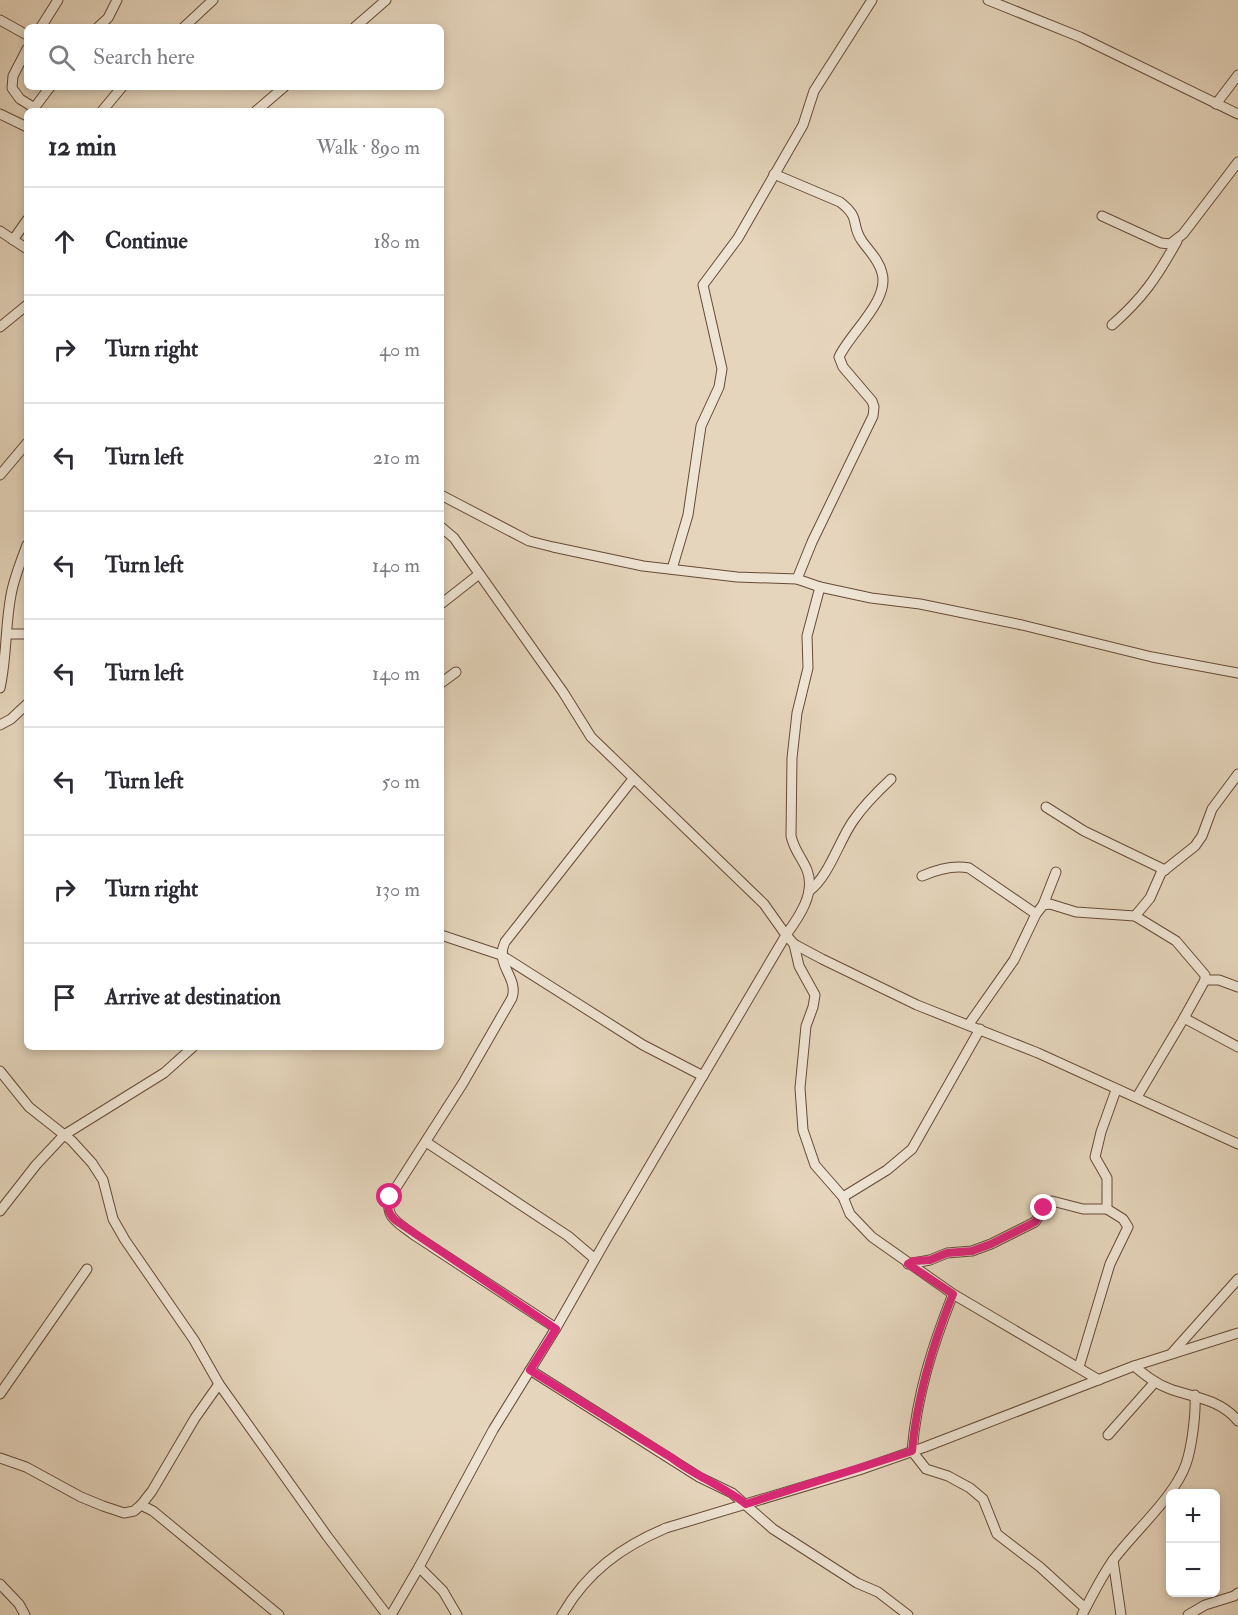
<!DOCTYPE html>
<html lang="en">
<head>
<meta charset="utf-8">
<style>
  body { margin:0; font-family:"IM FELL Double Pica",serif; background:#f7f7f7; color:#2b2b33 }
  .controls { position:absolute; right:18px; bottom:18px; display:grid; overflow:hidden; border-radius:9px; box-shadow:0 3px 9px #0003 }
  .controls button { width:54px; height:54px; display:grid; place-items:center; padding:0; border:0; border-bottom:2px solid #e1e1e2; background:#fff; color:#2b2b33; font:30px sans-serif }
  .stop { position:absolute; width:18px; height:18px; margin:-14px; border:4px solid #db2777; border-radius:50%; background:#fff }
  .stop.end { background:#db2777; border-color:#fff; box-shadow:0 2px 6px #0008 }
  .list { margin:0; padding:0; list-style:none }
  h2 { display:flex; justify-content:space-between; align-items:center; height:78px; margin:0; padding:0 24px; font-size:26px }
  h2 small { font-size:20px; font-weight:400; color:#7c7c81 }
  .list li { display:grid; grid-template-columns:39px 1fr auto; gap:18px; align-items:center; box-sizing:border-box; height:108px; padding:0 24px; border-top:2px solid #e1e1e2 }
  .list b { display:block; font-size:22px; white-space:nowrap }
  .list em { font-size:20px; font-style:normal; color:#7c7c81 }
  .icon { flex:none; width:33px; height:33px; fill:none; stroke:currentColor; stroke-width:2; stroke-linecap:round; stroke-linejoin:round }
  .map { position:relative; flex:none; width:1238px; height:1615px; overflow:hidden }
  .search { position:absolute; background:#fff; box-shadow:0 3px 9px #0003; left:24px; top:24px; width:420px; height:66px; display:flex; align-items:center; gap:15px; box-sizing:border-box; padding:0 21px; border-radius:9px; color:#7c7c81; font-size:22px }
  .panel { position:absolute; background:#fff; box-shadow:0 3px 9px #0003; left:24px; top:108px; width:420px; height:942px; border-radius:9px }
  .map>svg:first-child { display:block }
</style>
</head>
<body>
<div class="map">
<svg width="1238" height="1615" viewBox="0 0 1238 1615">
  <rect width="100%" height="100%" fill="#e5d5bc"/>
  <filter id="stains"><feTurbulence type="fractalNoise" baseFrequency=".00333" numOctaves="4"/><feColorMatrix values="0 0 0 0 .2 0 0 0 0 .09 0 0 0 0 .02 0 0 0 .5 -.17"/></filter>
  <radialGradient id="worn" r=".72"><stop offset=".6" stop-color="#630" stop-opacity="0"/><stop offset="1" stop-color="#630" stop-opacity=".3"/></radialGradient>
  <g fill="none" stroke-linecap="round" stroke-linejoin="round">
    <defs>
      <g id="minor">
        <polyline points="988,0 1080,37 1238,114"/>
        <polyline points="0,20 27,35"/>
        <polyline points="41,27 58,0"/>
        <polyline points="98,27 108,18 117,0"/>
        <polyline points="184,27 213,0"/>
        <polyline points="355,27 386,0"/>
        <polyline points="27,49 13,76 12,88 20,99 33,107"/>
        <polyline points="1216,104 1238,75"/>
        <polyline points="32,111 50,87"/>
        <polyline points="102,111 122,87"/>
        <polyline points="256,111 284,87"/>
        <polyline points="0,114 27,127"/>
        <path d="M 774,174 L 840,202 C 862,219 850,224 862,241 C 869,251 879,260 882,273 C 890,300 850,333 839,357 L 843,367 L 872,401 L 874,407 L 873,416 L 812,542 L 797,579"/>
        <polyline points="1102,216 1161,243 1170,244 1183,234 1238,162"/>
        <polyline points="0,231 27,249"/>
        <polyline points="13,240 27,220"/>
        <path d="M 1112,325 C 1143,298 1157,277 1177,241"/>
        <polyline points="0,327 27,305"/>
        <polyline points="0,475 27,443"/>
        <polyline points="441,495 529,541 553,547 643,566 737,577 797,579 820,587 871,598 920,604 1022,625 1152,657 1238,673"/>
        <polyline points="441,527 454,538 563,692 591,737 764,904 786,935 606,1240 556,1328 493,1430 419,1567 443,1591 457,1615"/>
        <polyline points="672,569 688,515 701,426 719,387 722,369 703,285 738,238 803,125 814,91 872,0"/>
        <path d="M 820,587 L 807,636 L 808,668 L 797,713 L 792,758 L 791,836 C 794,850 802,858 807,870 C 816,893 799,917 786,935 L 794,944 L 822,959 L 917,1005 L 1038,1053 L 1238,1144"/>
        <polyline points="441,604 478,575"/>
        <polyline points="7,634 27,634"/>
        <polyline points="441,683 456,672"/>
        <path d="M 0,688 C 7,657 5,626 11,595 C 14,578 21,561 27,545"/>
        <polyline points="0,725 11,719 27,704"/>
        <polyline points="1046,807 1084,831 1165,870"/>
        <path d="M 922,876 C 936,870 954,865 969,868 L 1036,914"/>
        <path d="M 809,891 C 828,878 839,841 853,821 C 864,805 877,792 891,779"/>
        <polyline points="1043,905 1056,872"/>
        <polyline points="1135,916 1176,941 1205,975 1205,980 1184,1018"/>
        <polyline points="441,935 501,955 643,1045 703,1076"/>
        <polyline points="794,944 799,966 815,995 813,1007 806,1026 800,1088 803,1130 815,1165 843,1197 850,1214 872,1237 953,1294 1099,1380"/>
        <polyline points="1205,980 1219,980 1238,987"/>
        <polyline points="969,1024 1014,960 1036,914 1043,905 1050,904 1076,912 1135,916 1150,898 1161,873 1195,846 1202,836 1212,809 1238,774"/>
        <polyline points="0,1071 29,1107 72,1141 92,1163 103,1180 113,1219 125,1240 194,1340 219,1384 327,1536 387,1615"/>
        <polyline points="1137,1097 1184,1018 1238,1047"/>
        <polyline points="426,1142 568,1236 595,1259"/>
        <polyline points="843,1197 887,1170 912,1149 980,1029"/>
        <polyline points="0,1211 36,1165 64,1135 164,1073 193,1047"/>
        <polyline points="908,1264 930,1260 947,1253 972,1251 991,1244 1035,1222 1044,1208 1052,1201 1083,1209 1107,1209"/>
        <path d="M 953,1294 C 932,1347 917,1394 912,1451 L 926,1469 L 948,1476 L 970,1488 L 983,1499 L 997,1534 L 1040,1567 L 1085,1608"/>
        <path d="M 556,1328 L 414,1235 C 399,1223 384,1218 390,1197 L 463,1083 L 512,998 C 519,977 494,965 505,942 L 633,779"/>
        <polyline points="1172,1353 1238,1279"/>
        <path d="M 1134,1366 C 1145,1375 1156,1384 1170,1389 C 1195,1398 1220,1399 1238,1421"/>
        <polyline points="1079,1367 1110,1264 1128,1227 1123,1219 1107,1209 1107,1178 1095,1157 1101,1132 1116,1090"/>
        <polyline points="530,1370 699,1477 732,1493 773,1529 857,1583 878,1592 908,1615"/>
        <polyline points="0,1394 87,1269"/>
        <polyline points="1108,1435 1155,1382"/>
        <polyline points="0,1458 26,1467 81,1497 103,1506 124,1513 134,1511 141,1505 152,1491 195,1418 219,1384"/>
        <polyline points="141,1505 153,1511 279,1615"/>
        <polyline points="1113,1560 1121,1615"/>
        <polyline points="0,1584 19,1604 25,1615"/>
        <polyline points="391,1615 419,1567"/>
        <path d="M 562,1615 C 587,1572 621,1547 666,1528 L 859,1470 L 925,1447 L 1134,1366 L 1238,1333"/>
        <path d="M 1082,1615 C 1092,1596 1101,1577 1114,1559 C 1135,1531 1175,1496 1186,1464 C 1192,1447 1196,1413 1195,1395"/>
        <polyline points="1188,1615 1205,1605 1234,1596 1238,1593"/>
      </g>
    </defs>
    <!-- minor casing -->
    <use href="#minor" stroke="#674a36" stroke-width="11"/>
    <!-- minor -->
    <use href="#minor" stroke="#eee4d3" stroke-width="9"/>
  </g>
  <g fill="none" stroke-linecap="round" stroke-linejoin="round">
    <!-- route -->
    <path stroke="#db2777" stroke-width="8" d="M 390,1197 C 387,1207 387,1212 395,1220 L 556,1329 L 530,1370 L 672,1458 C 695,1476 723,1486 746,1504 L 912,1451 C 917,1396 932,1346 953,1294 L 908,1264 L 913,1261 L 930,1260 L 947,1253 L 972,1251 L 991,1244 L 1035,1222 L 1044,1208"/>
  </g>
  <rect width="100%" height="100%" filter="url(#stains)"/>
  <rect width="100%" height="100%" fill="url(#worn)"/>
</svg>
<div class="controls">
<button>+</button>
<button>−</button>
</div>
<div class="stop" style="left:390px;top:1197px"></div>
<div class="stop end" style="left:1044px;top:1208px"></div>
<div class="search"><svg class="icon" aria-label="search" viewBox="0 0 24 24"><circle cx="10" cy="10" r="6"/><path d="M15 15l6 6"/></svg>Search here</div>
<section class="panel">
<h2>12 min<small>Walk · 890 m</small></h2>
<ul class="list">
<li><svg class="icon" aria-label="ahead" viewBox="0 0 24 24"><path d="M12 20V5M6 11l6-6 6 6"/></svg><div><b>Continue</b></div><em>180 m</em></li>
<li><svg class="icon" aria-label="right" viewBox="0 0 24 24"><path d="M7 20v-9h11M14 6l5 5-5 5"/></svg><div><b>Turn right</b></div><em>40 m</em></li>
<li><svg class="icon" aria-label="left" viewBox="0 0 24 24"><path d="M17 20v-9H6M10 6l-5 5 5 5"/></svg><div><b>Turn left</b></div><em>210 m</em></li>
<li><svg class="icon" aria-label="left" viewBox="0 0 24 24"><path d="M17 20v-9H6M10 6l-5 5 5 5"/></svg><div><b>Turn left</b></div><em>140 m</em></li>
<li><svg class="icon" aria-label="left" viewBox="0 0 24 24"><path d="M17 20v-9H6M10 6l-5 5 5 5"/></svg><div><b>Turn left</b></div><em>140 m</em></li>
<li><svg class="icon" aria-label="left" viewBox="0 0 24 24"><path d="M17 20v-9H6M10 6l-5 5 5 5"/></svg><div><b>Turn left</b></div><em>50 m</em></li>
<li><svg class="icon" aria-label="right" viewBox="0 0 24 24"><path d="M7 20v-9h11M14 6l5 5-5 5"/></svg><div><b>Turn right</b></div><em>130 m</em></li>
<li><svg class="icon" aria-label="arrive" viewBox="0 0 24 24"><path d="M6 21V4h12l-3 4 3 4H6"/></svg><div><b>Arrive at destination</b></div></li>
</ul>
</section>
</div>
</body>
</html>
